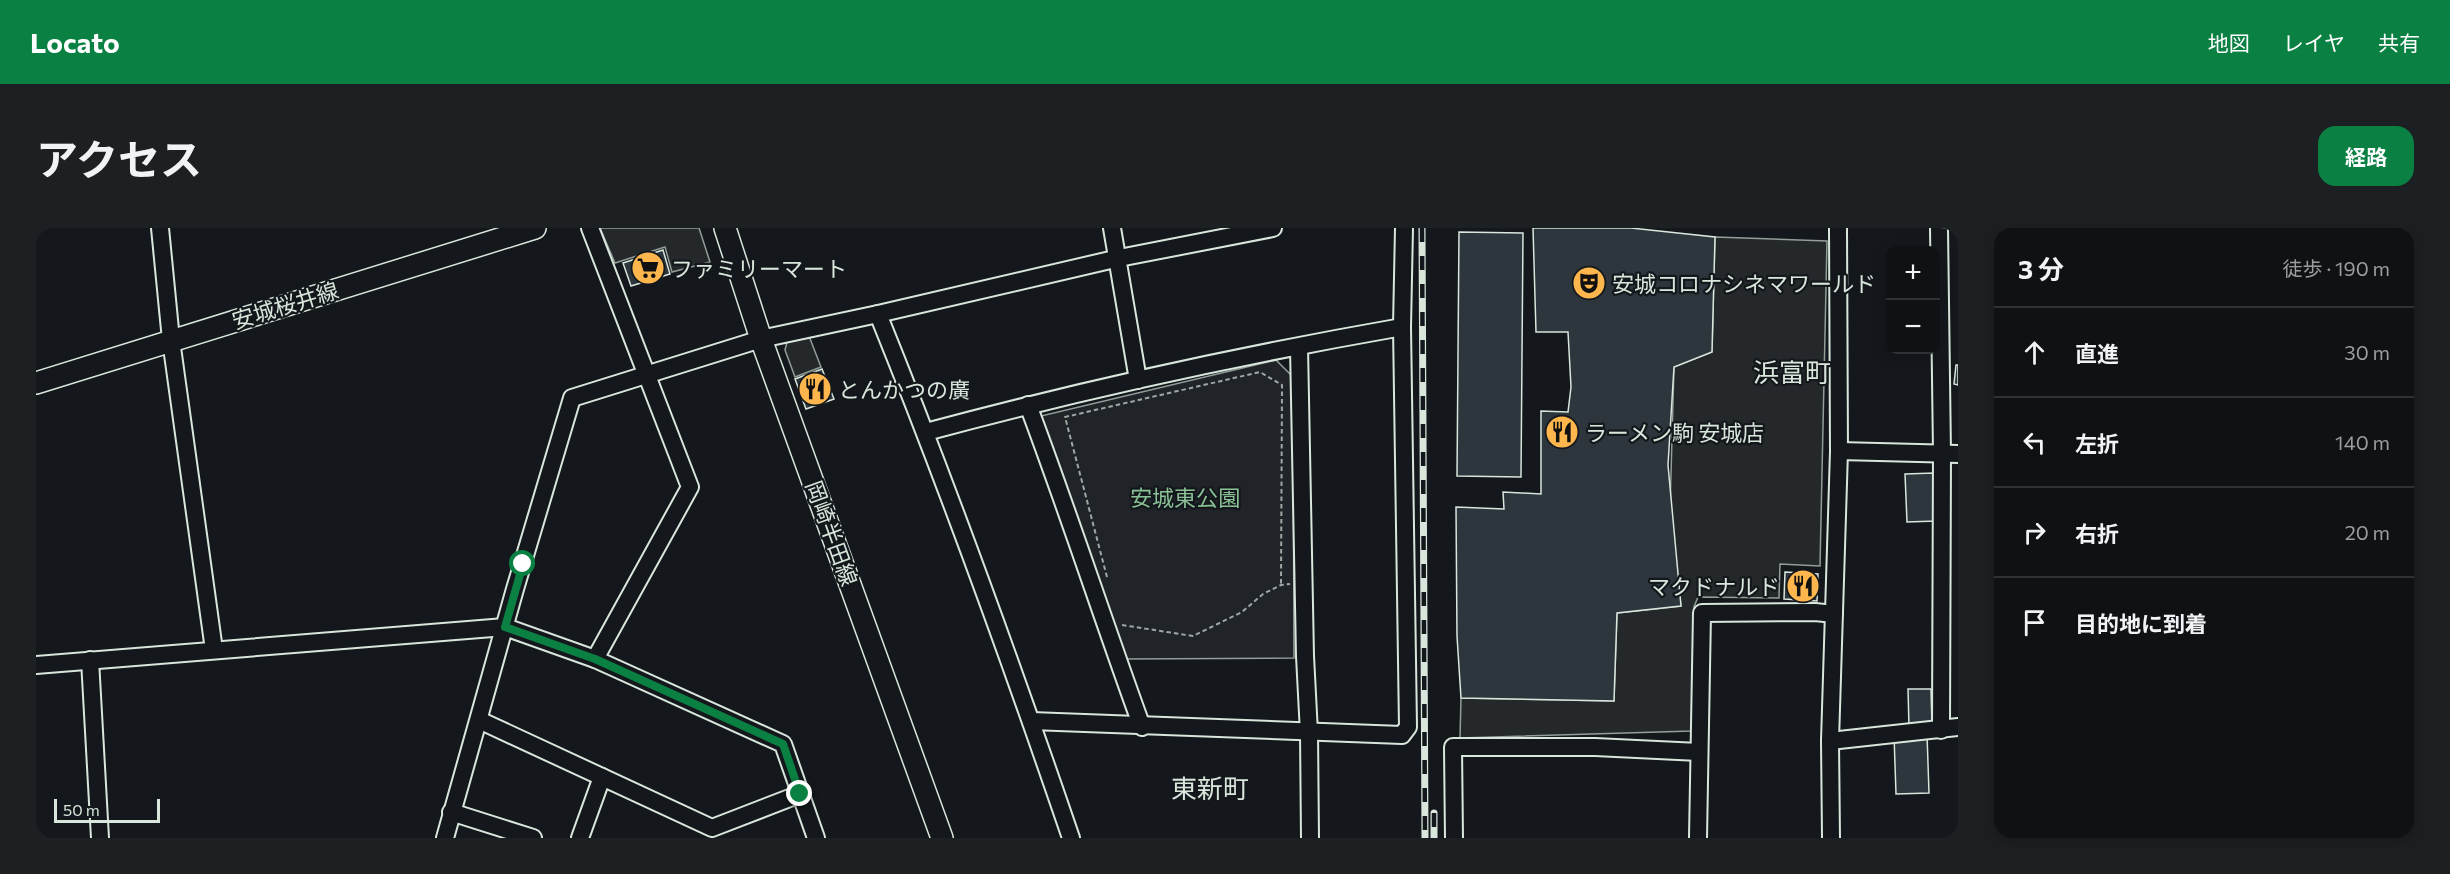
<!DOCTYPE html>
<html lang="ja">
<head>
<meta charset="utf-8">
<style>
  body { margin:0; font-family:Commissioner,"Noto Sans JP",sans-serif; background:#1d2022; color:#f1f3f6 }
  .controls { position:absolute; right:18px; top:18px; display:grid; overflow:hidden; border-radius:12px; box-shadow:0 3px 15px #0003 }
  .controls button { width:54px; height:54px; display:grid; place-items:center; padding:0; border:0; border-bottom:2px solid #2f3234; background:#0f1215; color:#f1f3f6; font:30px sans-serif }
  .scale { position:absolute; left:18px; bottom:15px; width:106px; box-sizing:border-box; padding-left:6px; border:3px solid #d8e6dc; border-top:0; font-size:16px; line-height:21px; white-space:nowrap; color:#d8e6dc; -webkit-text-stroke:4px #14181c; paint-order:stroke }
  .stop { position:absolute; width:18px; height:18px; margin:-14px; border:4px solid #0b8043; border-radius:50%; background:#fff }
  .stop.end { background:#0b8043; border-color:#fff; box-shadow:0 2px 6px #0008 }
  .list { margin:0; padding:0; list-style:none }
  h2 { display:flex; justify-content:space-between; align-items:center; height:78px; margin:0; padding:0 24px; font-size:26px }
  h2 small { font-size:20px; font-weight:400; color:#9b9ea0 }
  .list li { display:grid; grid-template-columns:39px 1fr auto; gap:18px; align-items:center; box-sizing:border-box; height:90px; padding:0 24px; border-top:2px solid #2f3234 }
  .list b { display:block; font-size:22px; white-space:nowrap }
  .list em { font-size:20px; font-style:normal; color:#9b9ea0 }
  .icon { flex:none; width:33px; height:33px; fill:none; stroke:currentColor; stroke-width:2; stroke-linecap:round; stroke-linejoin:round }
  .map { position:relative; flex:none; width:1922px; height:610px; overflow:hidden; border-radius:18px }
  header { display:flex; align-items:center; gap:36px; box-sizing:border-box; height:84px; padding:0 30px; background:#0b8043; color:#fff }
  header strong { font-size:28px }
  nav { display:flex; gap:33px; margin-inline-start:auto; font-size:21px }
  .intro { display:flex; align-items:center; justify-content:space-between; box-sizing:border-box; height:144px; padding:0 36px }
  h1 { margin:0; font-size:42px }
  .button { padding:15px 27px; border-radius:18px; background:#0b8043; color:#fff; font-size:21px; font-weight:700 }
  main { display:flex; gap:36px; padding:0 36px }
  aside { flex:1; background:#0f1215; border-radius:18px; box-shadow:0 3px 15px #0003 }
  .map>svg:first-child { display:block }
</style>
</head>
<body>
<header>
<strong>Locato</strong>
<nav><a>地図</a><a>レイヤ</a><a>共有</a></nav>
</header>
<div class="intro"><h1>アクセス</h1><a class="button">経路</a></div>
<main>
<div class="map">
<svg width="1922" height="610" viewBox="0 0 1922 610">
  <rect width="100%" height="100%" fill="#14181c"/>
  <!-- green -->
  <polygon fill="#202428" stroke="#939e99" stroke-width="1.5" points="1240,132 1257,149 1258,430 1089,431 1005,188"/>
  <!-- parking -->
  <g fill="#24282b" stroke="#939e99" stroke-width="1.5">
    <polygon points="564,0 663,0 674,34 636,44 629,19 579,35"/>
    <polygon points="1679,9 1791,13 1784,338 1744,336 1743,370 1662,369 1658,379 1656,503 1424,510 1425,470 1578,473 1581,385 1645,378 1634,282 1638,139 1676,124"/>
    <polygon points="773,108 785,139 759,149 749,122 751,114"/>
  </g>
  <!-- building -->
  <g fill="#2c363c" stroke="#d8e6dc" stroke-width="1.5">
    <polygon points="1497,0 1595,0 1679,9 1676,124 1638,139 1632,237 1645,378 1581,385 1578,473 1425,470 1421,408 1420,279 1468,281 1467,264 1505,266 1505,183 1532,184 1535,159 1532,104 1500,104"/>
    <polygon points="1423,4 1487,5 1485,249 1421,248"/>
    <polygon points="627,22 634,46 595,58 587,35"/>
    <polygon points="1920,137 1922,137 1922,157 1918,156"/>
    <polygon points="786,141 798,171 770,181 759,151"/>
    <polygon points="1898,245 1900,293 1871,294 1869,246"/>
    <polygon points="1749,344 1782,346 1781,373 1748,371"/>
    <polygon points="1872,461 1895,461 1896,499 1873,499"/>
    <polygon points="1891,506 1893,565 1860,566 1858,507"/>
  </g>
  <g fill="none" stroke-linecap="round" stroke-linejoin="round">
    <defs>
      <g id="minor">
        <polyline points="124,0 135,112 178,422"/>
        <polyline points="554,0 654,259 559,431"/>
        <polyline points="1076,0 1102,152"/>
        <polyline points="1903,0 1906,225 1905,502"/>
        <path d="M 842,86 C 912,259 975,434 1035,610"/>
        <polyline points="1263,119 1269,428 1273,505 1274,610"/>
        <path d="M 992,177 C 1032,283 1067,392 1106,499"/>
        <path d="M 890,204 C 1046,162 1206,127 1366,99 L 1368,0"/>
        <polyline points="1803,223 1922,226"/>
        <polyline points="54,432 64,610"/>
        <polyline points="0,437 469,399 559,431 747,516 780,610"/>
        <polyline points="443,492 676,600 764,566"/>
        <polyline points="995,493 1366,507 1372,499 1366,99"/>
        <polyline points="1794,513 1922,499"/>
        <polyline points="415,584 497,610"/>
        <polyline points="409,610 479,361 536,170 725,111 842,86 1083,30 1237,0"/>
        <polyline points="544,610 566,549"/>
        <polyline points="1418,610 1417,519 1559,519 1663,524"/>
        <polyline points="1662,610 1666,385 1779,384 1798,386"/>
        <polyline points="1795,610 1794,513 1803,223 1802,0"/>
      </g>
      <g id="major">
        <polyline points="689,0 725,111 906,610"/>
        <polyline points="0,155 499,0"/>
      </g>
    </defs>
    <!-- minor casing -->
    <use href="#minor" stroke="#d8e6dc" stroke-width="20"/>
    <!-- major casing -->
    <use href="#major" stroke="#d8e6dc" stroke-width="24"/>
    <!-- path -->
    <g stroke="#9da8a2" stroke-width="2" stroke-dasharray="4.5 3" stroke-linecap="butt">
      <polyline points="1071,349 1029,189 1224,144 1246,157 1245,357"/>
      <polyline points="1086,397 1157,408 1206,384 1227,366 1245,357 1254,356"/>
    </g>
    <!-- minor -->
    <use href="#minor" stroke="#14181c" stroke-width="16"/>
    <!-- major -->
    <use href="#major" stroke="#14181c" stroke-width="21"/>
    <defs>
      <g id="rail">
        <polyline points="1386,0 1389,610"/>
        <polyline points="1398,585 1398,610"/>
      </g>
    </defs>
    <!-- rail casing -->
    <use href="#rail" stroke="#d8e6dc" stroke-width="7"/>
    <!-- rail -->
    <use href="#rail" stroke="#14181c" stroke-width="4.5" stroke-dasharray="14" stroke-linecap="butt"/>
  </g>
  <g fill="none" stroke-linecap="round" stroke-linejoin="round">
    <!-- route -->
    <polyline stroke="#0b8043" stroke-width="8" points="487,336 469,399 559,431 747,516 764,566"/>
  </g>
  <!-- icons -->
  <defs>
    <symbol id="supermarket-disc" viewBox="-11 -11 22 22"><circle r="9.5" fill="#ffb74d" stroke="#14181c"/><path d="M-6-5.5h2.5l.6 2H6L4.5 2H-2.5L-4.4-4H-6ZM-1.5 3.2a1.3 1.3 0 1 0 .1 0ZM3 3.2a1.3 1.3 0 1 0 .1 0Z" fill="#111"/></symbol>
    <symbol id="theatre-disc" viewBox="-11 -11 22 22"><circle r="9.5" fill="#ffb74d" stroke="#14181c"/><path d="M-5-5.5Q0-4 5-5.5V0Q5 5 0 6Q-5 5-5 0ZM-3.3-2.5H-1v1.5H-3.3ZM1-2.5H3.3v1.5H1ZM-2.8 1Q0 5.5 2.8 1Z" fill="#111"/></symbol>
    <symbol id="restaurant-disc" viewBox="-11 -11 22 22"><circle r="9.5" fill="#ffb74d" stroke="#14181c"/><path d="M-5-6h1v4h1v-4h1v4h1v-4h1v5L-1.5 .5V6h-2V.5L-5-1ZM5-6V6H3V1.5H1.5Q1.5-4 5-6Z" fill="#111"/></symbol>
  </defs>
  <g fill-rule="evenodd">
    <use href="#supermarket-disc" x="593" y="21" width="38" height="38"/>
    <use href="#theatre-disc" x="1534" y="36" width="38" height="38"/>
    <use href="#restaurant-disc" x="760" y="142" width="38" height="38"/>
    <use href="#restaurant-disc" x="1507" y="185" width="38" height="38"/>
    <use href="#restaurant-disc" x="1748" y="339" width="38" height="38"/>
  </g>
  <g text-anchor="middle" dominant-baseline="central" stroke-width="4.5" stroke-linejoin="round" paint-order="stroke">
    <!-- poi labels -->
    <g font-size="22" fill="#d8e6dc" stroke="#14181c" text-anchor="start">
      <text x="635" y="40">ファミリーマート</text>
      <text x="1576" y="55">安城コロナシネマワールド</text>
      <text x="802" y="161">とんかつの廣</text>
      <text x="1549" y="204">ラーメン駒 安城店</text>
      <text x="1744" y="358" text-anchor="end">マクドナルド</text>
    </g>
    <!-- street labels -->
    <g font-size="22" fill="#d8e6dc" stroke="#14181c">
      <text transform="translate(249 77) rotate(-17)">安城桜井線</text>
      <text transform="translate(796 305) rotate(70)">岡崎半田線</text>
    </g>
    <!-- park labels -->
    <g font-size="22" fill="#8ac095" stroke="#14181c">
      <text x="1149" y="269">安城東公園</text>
    </g>
    <!-- quarter labels -->
    <g font-size="26" fill="#d8e6dc" stroke="#14181c">
      <text x="1756" y="143">浜富町</text>
      <text x="1174" y="559">東新町</text>
    </g>
  </g>
</svg>
<div class="controls">
<button>+</button>
<button>−</button>
</div>
<div class="scale">50 m</div>
<div class="stop" style="left:487px;top:336px"></div>
<div class="stop end" style="left:764px;top:566px"></div>
</div>
<aside>
<h2>3 分<small>徒歩 · 190 m</small></h2>
<ul class="list">
<li><svg class="icon" aria-label="ahead" viewBox="0 0 24 24"><path d="M12 20V5M6 11l6-6 6 6"/></svg><div><b>直進</b></div><em>30 m</em></li>
<li><svg class="icon" aria-label="left" viewBox="0 0 24 24"><path d="M17 20v-9H6M10 6l-5 5 5 5"/></svg><div><b>左折</b></div><em>140 m</em></li>
<li><svg class="icon" aria-label="right" viewBox="0 0 24 24"><path d="M7 20v-9h11M14 6l5 5-5 5"/></svg><div><b>右折</b></div><em>20 m</em></li>
<li><svg class="icon" aria-label="arrive" viewBox="0 0 24 24"><path d="M6 21V4h12l-3 4 3 4H6"/></svg><div><b>目的地に到着</b></div></li>
</ul>
</aside>
</main>
</body>
</html>
